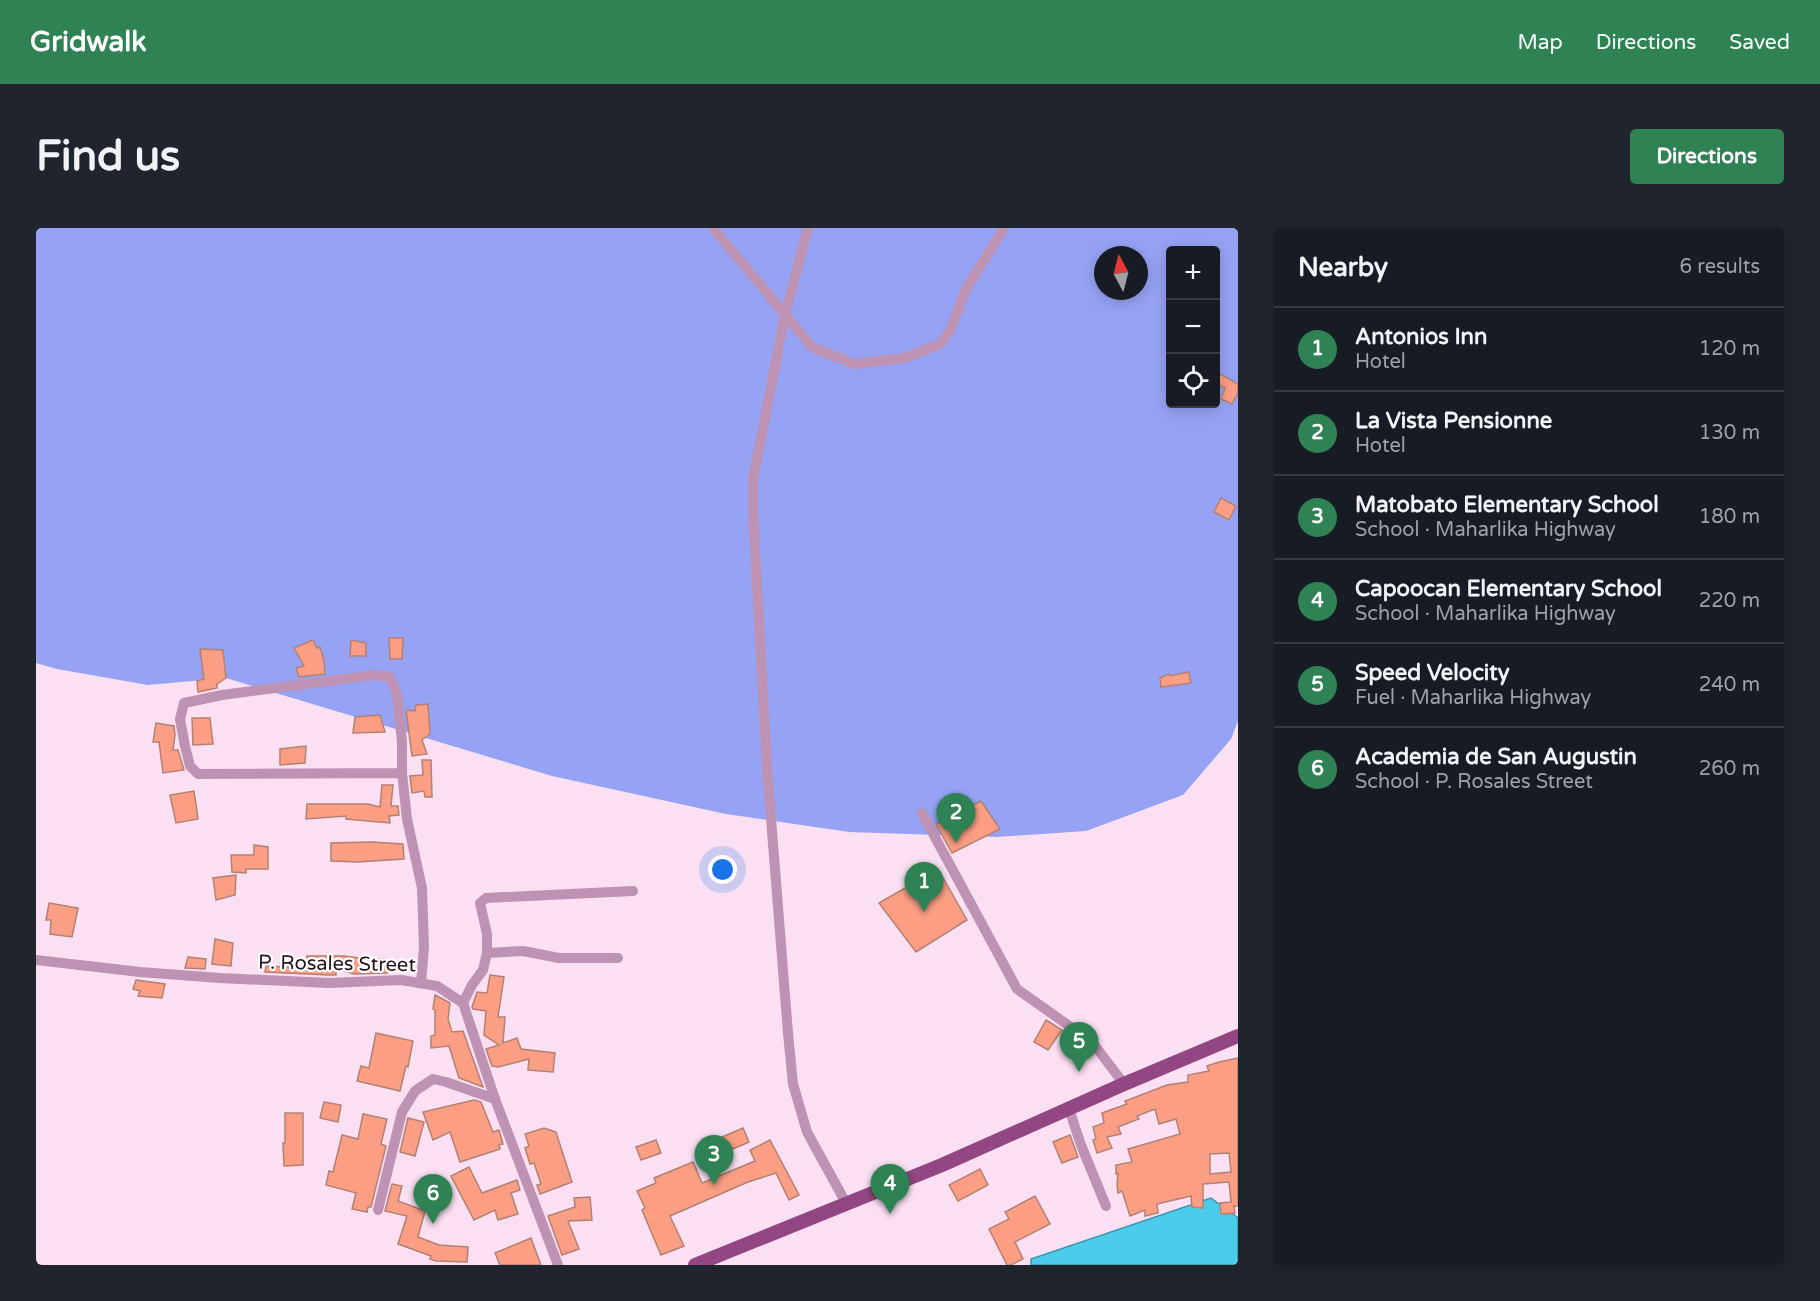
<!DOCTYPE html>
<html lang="en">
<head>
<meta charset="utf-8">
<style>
  body { margin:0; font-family:"Varela Round",sans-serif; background:#20242c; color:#f1f3f6 }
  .controls { position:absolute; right:18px; top:18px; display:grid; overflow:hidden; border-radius:6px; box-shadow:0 3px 15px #0003 }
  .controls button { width:54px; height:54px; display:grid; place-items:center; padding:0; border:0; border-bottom:2px solid #363941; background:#171b24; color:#f1f3f6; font:30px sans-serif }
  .compass { position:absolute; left:1058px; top:18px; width:54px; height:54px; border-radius:50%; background:#171b24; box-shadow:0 3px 15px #0003; rotate:353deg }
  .you { position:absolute; left:687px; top:642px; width:21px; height:21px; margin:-15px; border:4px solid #fff; border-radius:50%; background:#1a73e8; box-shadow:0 0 0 9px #1a73e833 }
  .badge { display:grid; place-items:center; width:39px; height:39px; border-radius:50%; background:#2e8254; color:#fff; font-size:20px; font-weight:700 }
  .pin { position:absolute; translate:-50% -50px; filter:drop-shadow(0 2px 3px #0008) }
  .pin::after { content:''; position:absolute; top:32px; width:21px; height:18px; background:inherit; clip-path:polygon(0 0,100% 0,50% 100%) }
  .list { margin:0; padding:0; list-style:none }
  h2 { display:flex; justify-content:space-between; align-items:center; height:78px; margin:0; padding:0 24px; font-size:26px }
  h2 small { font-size:20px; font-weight:400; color:#9ea1a6 }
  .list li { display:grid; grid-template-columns:39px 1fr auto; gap:18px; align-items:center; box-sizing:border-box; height:84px; padding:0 24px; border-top:2px solid #363941 }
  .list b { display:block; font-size:22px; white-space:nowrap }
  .list p { margin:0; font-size:20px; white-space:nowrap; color:#9ea1a6 }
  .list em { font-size:20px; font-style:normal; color:#9ea1a6 }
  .icon { flex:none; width:33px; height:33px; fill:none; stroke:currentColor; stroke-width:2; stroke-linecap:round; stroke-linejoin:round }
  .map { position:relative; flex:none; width:1202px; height:1037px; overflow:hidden; border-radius:6px }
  header { display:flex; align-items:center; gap:36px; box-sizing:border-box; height:84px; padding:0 30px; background:#2e8254; color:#fff }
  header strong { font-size:28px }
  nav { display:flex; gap:33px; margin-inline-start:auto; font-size:21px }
  .intro { display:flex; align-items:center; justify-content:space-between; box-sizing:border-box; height:144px; padding:0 36px }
  h1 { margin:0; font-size:42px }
  .button { padding:15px 27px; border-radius:6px; background:#2e8254; color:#fff; font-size:21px; font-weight:700 }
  main { display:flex; gap:36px; padding:0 36px }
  aside { flex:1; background:#171b24; border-radius:6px; box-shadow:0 3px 15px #0003 }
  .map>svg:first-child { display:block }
</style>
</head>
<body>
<header>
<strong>Gridwalk</strong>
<nav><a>Map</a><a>Directions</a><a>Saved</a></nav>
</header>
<div class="intro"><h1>Find us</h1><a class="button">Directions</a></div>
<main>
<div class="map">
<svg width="1202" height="1037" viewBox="0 0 1202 1037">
  <rect width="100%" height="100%" fill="#fbe0f3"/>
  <!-- forest -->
  <path fill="#96a3f5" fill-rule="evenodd" d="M 0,0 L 1202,0 L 1202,493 L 1195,511 L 1147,567 L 1050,603 L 961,609 L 813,604 L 690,586 L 516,548 L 190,450 L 112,457 L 21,441 L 0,435 ZM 1134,22 L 1180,22 L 1180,176 L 1134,176 ZM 1067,27 L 1103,27 L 1103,63 L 1067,63 Z"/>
  <!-- water -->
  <polygon fill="#4accea" stroke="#3e94ad" stroke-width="1.5" points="1175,970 1202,990 1202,1037 995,1037 995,1031"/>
  <!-- building -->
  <g fill="#fb9e84" stroke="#b28173" stroke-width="1.5" fill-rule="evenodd">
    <polygon points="1184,146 1202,156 1202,165 1196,176 1185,171 1189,160 1179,155"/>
    <polygon points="1185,270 1200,278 1193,292 1178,284"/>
    <polygon points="353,410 367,410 366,431 354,431"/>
    <polygon points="277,412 281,420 284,419 288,433 289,446 263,449 260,440 268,438 258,420"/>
    <polygon points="315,412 330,415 330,428 314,428"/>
    <polygon points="164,421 187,422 190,450 181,456 181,460 162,464 161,453 168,451"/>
    <polygon points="1153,444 1155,455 1125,459 1124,450 1133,446 1134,448"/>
    <polygon points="392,476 394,506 386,512 391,526 376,528 370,482 379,483 380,477"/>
    <polygon points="344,487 349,504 317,505 319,489"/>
    <polygon points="156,490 174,490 177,516 157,517"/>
    <polygon points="120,495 138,498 139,507 137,522 142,522 148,542 127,545 123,514 117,514"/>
    <polygon points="270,518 269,535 244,537 244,521"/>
    <polygon points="386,532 395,532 396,569 389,569 388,563 376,565 374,548 387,547"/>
    <polygon points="346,557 357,557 355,578 362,578 363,587 353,588 354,595 310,591 310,588 270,591 271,576 332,576 344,579"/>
    <polygon points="158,563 162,591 140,595 134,567"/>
    <polygon points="945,573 964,601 916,625 900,596"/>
    <polygon points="335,614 367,616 368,631 321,634 295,633 295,615"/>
    <polygon points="218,617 232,619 232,641 210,641 210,645 196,644 195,627 218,627"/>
    <polygon points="902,641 931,692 880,724 843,675"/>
    <polygon points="200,647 199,667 180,672 177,650"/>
    <polygon points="13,675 42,680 36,709 14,706 15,692 10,692"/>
    <polygon points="179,711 197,715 195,738 176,736"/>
    <polygon points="271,728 307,728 332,731 350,731 351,745 318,746 300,741 300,747 293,747 229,744 230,738 271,740"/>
    <polygon points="152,729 170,731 169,741 149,740"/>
    <polygon points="454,747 468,749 462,789 469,789 467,815 481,810 485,821 519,825 517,844 492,842 493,831 462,839 456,838 450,821 463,817 448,807 450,783 437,781 436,779 441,764 451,765"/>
    <polygon points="100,752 129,756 126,770 102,768 104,763 97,761"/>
    <polygon points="399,767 414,775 412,791 416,804 427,803 447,859 423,850 413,818 395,820 395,808 399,807 399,782 397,781"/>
    <polygon points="1010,792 1026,802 1012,822 998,814"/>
    <polygon points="340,805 377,813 372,839 370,838 364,863 321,853 325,838 333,840"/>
    <path d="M 1202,830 L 1202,978 L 1198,978 L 1199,985 L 1185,986 L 1184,975 L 1195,974 L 1193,954 L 1167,956 L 1167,980 L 1156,979 L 1155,968 L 1121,976 L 1122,985 L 1109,988 L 1109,982 L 1094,988 L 1086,963 L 1082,965 L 1081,957 L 1082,945 L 1080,946 L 1080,937 L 1096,934 L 1092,921 L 1144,906 L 1140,891 L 1123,896 L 1119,881 L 1101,888 L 1103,891 L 1082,899 L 1085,906 L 1071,909 L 1076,920 L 1061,925 L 1057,912 L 1060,911 L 1057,899 L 1068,895 L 1066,885 L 1091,876 L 1089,873 L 1131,857 L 1152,854 L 1152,847 L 1173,843 L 1171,838 L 1183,834 ZM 1193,925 L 1195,944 L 1174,946 L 1174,926 Z"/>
    <polygon points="438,872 445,874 457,904 463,902 467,916 463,917 464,921 424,934 414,904 397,912 387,884"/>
    <polygon points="288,874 305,877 302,894 284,890"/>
    <polygon points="249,885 267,885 267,937 248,938 247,915 249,915"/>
    <polygon points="327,886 351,891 345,916 350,918 335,979 332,979 331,984 316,981 320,965 290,957 293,943 297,944 306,907 322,911"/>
    <polygon points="372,890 388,894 379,928 364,924"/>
    <polygon points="508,900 520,904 536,954 504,966 501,957 505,956 498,935 494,936 489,920 493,918 489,906"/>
    <polygon points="707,900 713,914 685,926 679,912"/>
    <polygon points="1034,907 1042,929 1026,935 1017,914"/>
    <polygon points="620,912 625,925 605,932 600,919"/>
    <polygon points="734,912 763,967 753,972 740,945 712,954 634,988 648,1018 625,1027 606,982 609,980 601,963 620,955 618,950 657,934 666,955 719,933 714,922"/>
    <polygon points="433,939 446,965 481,952 484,962 475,965 482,986 462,992 459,982 438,992 415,948"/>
    <polygon points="944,941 952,957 922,973 913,957"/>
    <polygon points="356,956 366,958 362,973 389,983 382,1009 403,1017 432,1019 431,1034 400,1033 394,1031 395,1028 362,1016 371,988 349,983"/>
    <polygon points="999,968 1014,996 979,1014 987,1031 975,1037 971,1037 953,1001 973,991 969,984"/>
    <polygon points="554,969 556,992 532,993 543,1021 526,1027 512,988 539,979 538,970"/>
    <polygon points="495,1010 505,1037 464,1037 459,1025"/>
  </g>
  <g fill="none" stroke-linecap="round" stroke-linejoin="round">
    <!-- minor -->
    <g stroke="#bd92b2" stroke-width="10">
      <polyline points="677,0 776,119 818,136 869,130 904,116 914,103 930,61 968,0"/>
      <polyline points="772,0 749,87 739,138 717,251 717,283 731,540 752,805 757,856 771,904 810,975"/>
      <polyline points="366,545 162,546 154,538 149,518 144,491 148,475 186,467 339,447 354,449 361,466 366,514 366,545 371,591 386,660 388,719 385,755"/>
      <polyline points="886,585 981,761 1056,814 1088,856"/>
      <polyline points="451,725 487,723 523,730 582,730"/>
      <polyline points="0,732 104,744 184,750 293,755 365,752 401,758 427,775 459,871 522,1037"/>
      <polyline points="427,775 436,757 447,742 451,725 451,706 444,675 450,670 597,663"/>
      <polyline points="1033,881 1045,917 1070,978"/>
      <polyline points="342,982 366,884 379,863 397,851 410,854 459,871"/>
    </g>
    <!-- major -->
    <polyline stroke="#924782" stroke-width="14" points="659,1037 906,937 1088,856 1202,808"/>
  </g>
  <g text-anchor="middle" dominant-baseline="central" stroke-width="4.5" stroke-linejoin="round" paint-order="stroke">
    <!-- street labels -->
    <g font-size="20" fill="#22131e" stroke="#fff">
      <text transform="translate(301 736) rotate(1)">P. Rosales Street</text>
    </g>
  </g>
</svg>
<div class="controls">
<button>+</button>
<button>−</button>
<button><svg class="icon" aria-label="locate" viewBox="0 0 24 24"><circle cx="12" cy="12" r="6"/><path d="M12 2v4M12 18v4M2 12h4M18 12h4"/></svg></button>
</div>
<svg class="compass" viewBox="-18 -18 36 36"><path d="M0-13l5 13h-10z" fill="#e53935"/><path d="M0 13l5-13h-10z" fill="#9ea1a6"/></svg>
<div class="you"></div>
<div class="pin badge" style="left:888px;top:684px">1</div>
<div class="pin badge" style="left:920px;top:615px">2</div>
<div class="pin badge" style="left:678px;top:957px">3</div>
<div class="pin badge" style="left:854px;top:986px">4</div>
<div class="pin badge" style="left:1043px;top:844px">5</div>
<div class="pin badge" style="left:397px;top:996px">6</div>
</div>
<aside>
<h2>Nearby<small>6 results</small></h2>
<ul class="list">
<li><span class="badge">1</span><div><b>Antonios Inn</b><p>Hotel</p></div><em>120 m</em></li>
<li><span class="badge">2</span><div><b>La Vista Pensionne</b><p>Hotel</p></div><em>130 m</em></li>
<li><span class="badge">3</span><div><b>Matobato Elementary School</b><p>School · Maharlika Highway</p></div><em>180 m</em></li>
<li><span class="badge">4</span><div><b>Capoocan Elementary School</b><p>School · Maharlika Highway</p></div><em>220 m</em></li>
<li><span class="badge">5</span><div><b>Speed Velocity</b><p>Fuel · Maharlika Highway</p></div><em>240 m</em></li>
<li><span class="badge">6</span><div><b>Academia de San Augustin</b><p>School · P. Rosales Street</p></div><em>260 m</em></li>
</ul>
</aside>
</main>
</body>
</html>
